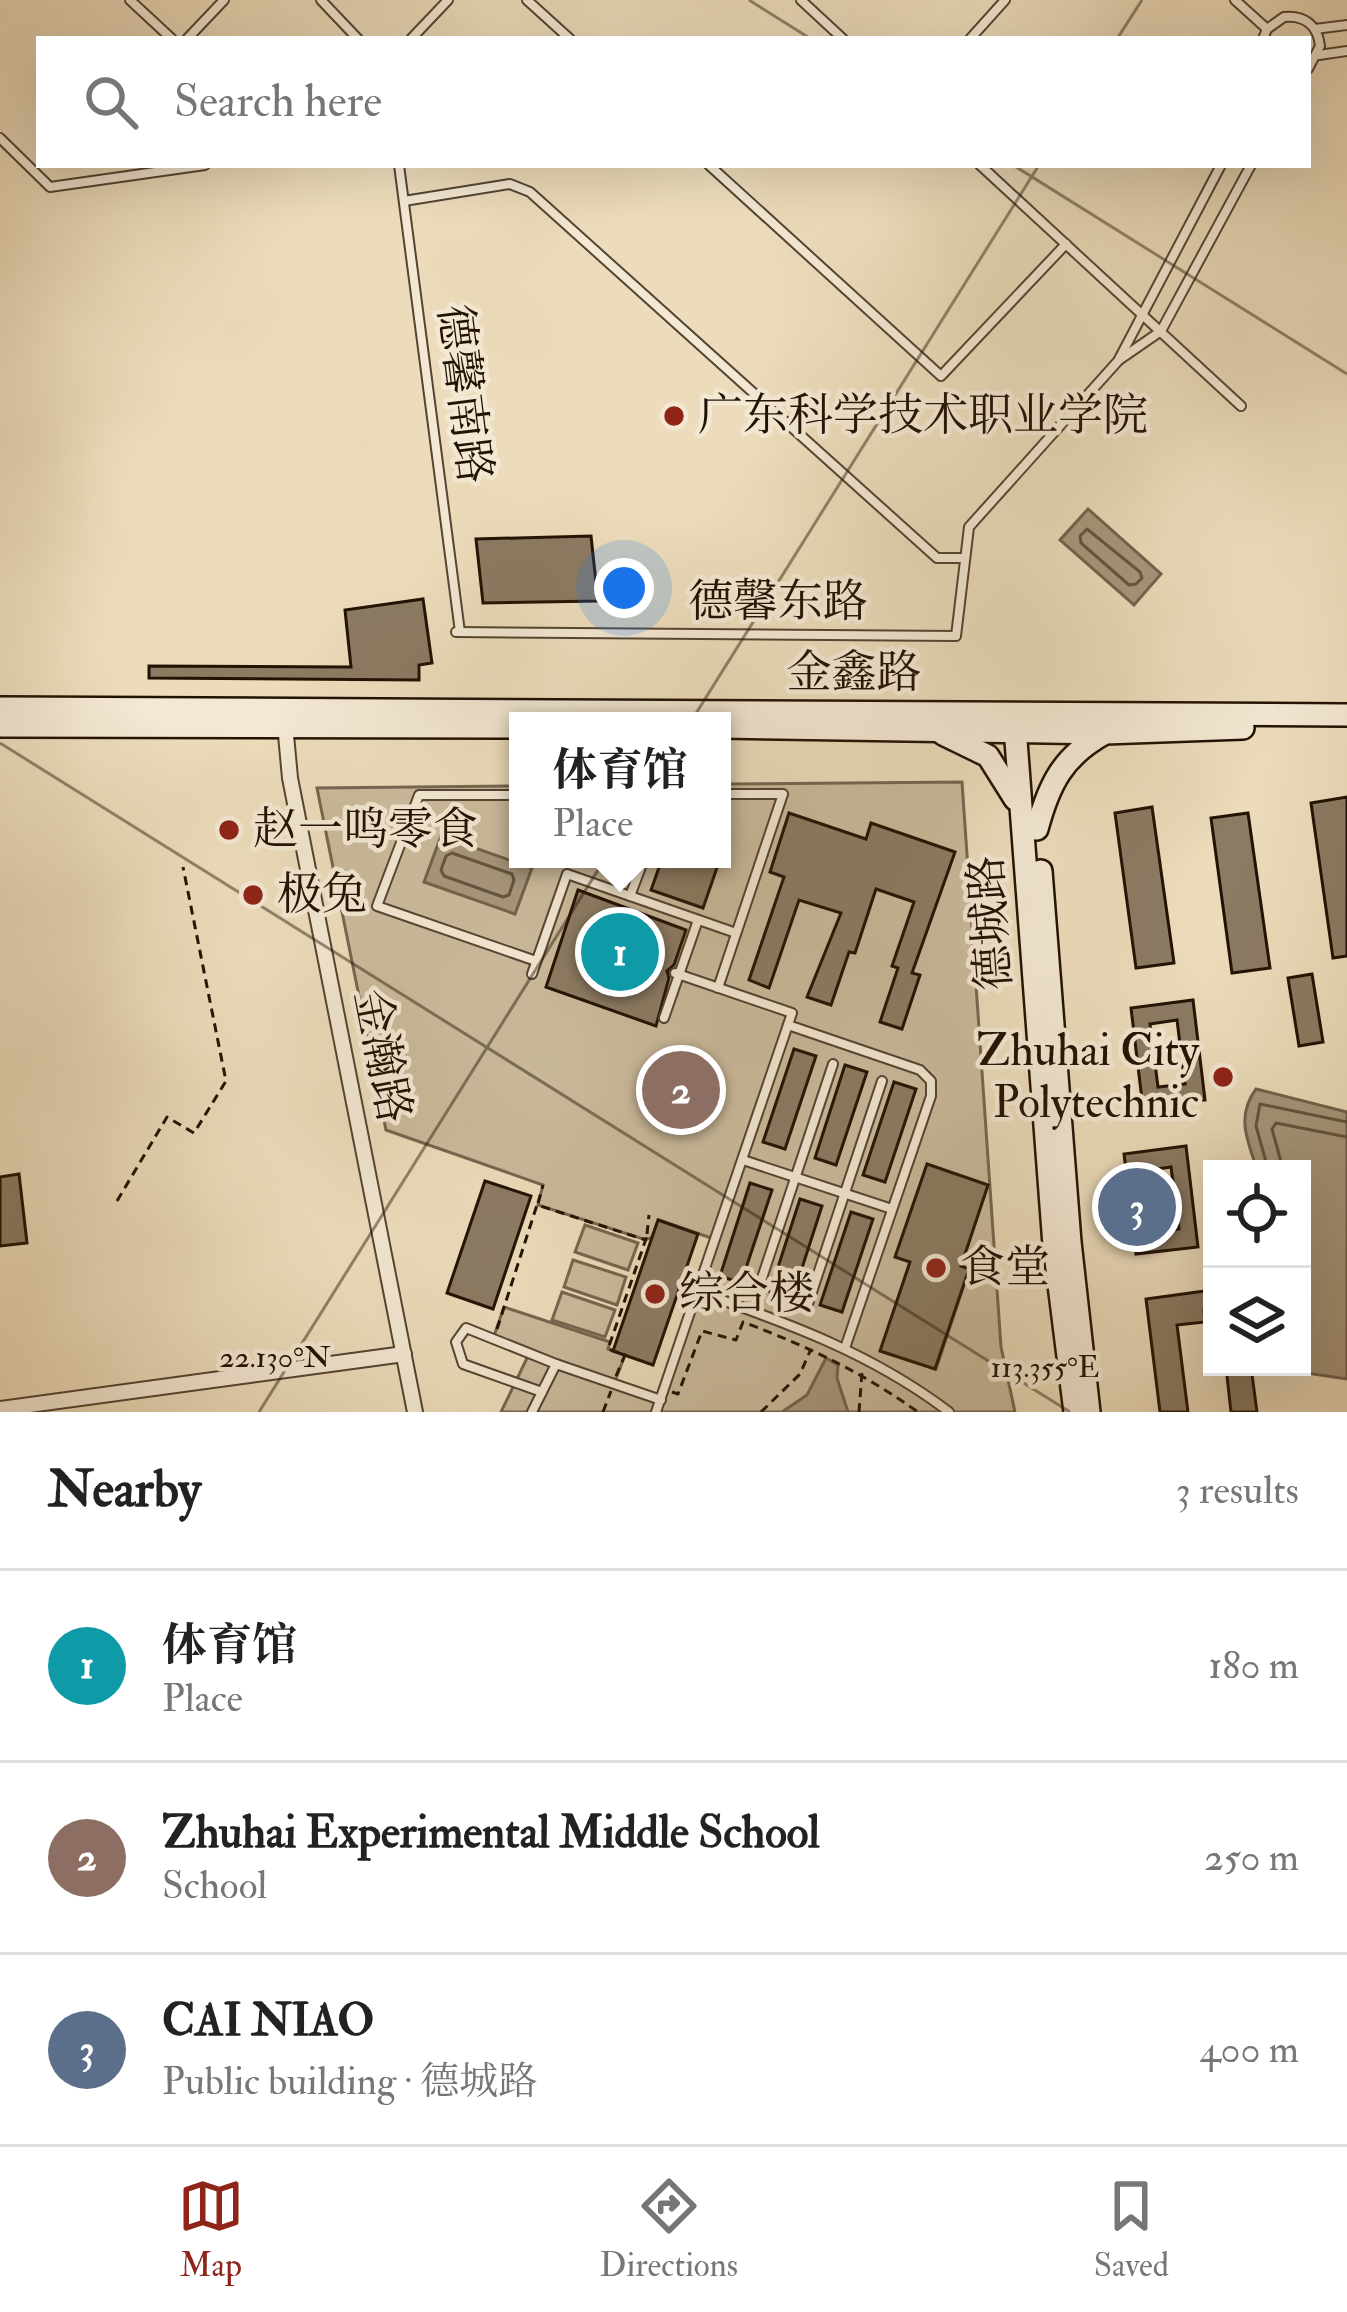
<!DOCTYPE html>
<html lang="en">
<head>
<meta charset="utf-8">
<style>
  body { margin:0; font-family:"IM FELL Double Pica","Noto Serif SC",serif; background:#f2f2f2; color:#222 }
  .controls { position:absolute; right:36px; bottom:36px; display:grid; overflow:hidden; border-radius:0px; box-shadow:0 12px 48px #0002 }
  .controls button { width:108px; height:108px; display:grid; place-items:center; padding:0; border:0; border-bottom:3px solid #e0e0e0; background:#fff; color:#222; font:60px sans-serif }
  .you { position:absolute; left:624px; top:588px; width:42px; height:42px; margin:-30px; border:9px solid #fff; border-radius:50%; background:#1a73e8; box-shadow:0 0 0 18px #1a73e833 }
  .badge { display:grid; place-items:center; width:78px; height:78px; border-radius:50%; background:#8f2418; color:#fff; font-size:39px; font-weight:700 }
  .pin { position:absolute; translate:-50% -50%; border:6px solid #fff; box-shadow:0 3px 12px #0006 }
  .popup { position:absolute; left:509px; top:712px; width:222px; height:156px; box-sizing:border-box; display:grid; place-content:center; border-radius:0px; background:#fff; filter:drop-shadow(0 3px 9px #0005); font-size:39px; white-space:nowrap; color:#767676 }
  .popup b { font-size:45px; color:#222 }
  .popup::after { content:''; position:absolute; left:50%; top:100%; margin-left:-24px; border:24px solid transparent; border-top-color:#fff }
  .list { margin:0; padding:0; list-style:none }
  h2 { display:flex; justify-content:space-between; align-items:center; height:156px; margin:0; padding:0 48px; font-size:51px }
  h2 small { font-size:39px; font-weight:400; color:#767676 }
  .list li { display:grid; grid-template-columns:78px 1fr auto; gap:36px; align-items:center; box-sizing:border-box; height:192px; padding:0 48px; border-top:3px solid #e0e0e0 }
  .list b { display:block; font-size:45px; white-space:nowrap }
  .list p { margin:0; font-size:39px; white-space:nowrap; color:#767676 }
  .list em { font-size:39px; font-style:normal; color:#767676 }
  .icon { flex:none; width:66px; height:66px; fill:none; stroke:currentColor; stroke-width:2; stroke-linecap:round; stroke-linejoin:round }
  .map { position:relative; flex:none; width:1347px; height:1412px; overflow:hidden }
  .search { position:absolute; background:#fff; box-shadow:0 12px 48px #0002; left:36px; right:36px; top:36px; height:132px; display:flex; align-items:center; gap:30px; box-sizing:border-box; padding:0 42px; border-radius:0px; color:#767676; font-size:45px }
  .sheet { height:732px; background:#fff }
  nav { display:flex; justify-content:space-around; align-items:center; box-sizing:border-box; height:168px; border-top:3px solid #e0e0e0; background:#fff; font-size:33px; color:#767676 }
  nav a { display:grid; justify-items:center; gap:6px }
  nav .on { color:#8f2418 }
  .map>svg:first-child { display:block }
</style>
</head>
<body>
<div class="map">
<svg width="1347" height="1412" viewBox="0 0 1347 1412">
  <rect width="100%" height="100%" fill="#ecdcbb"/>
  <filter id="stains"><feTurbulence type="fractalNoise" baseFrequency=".00167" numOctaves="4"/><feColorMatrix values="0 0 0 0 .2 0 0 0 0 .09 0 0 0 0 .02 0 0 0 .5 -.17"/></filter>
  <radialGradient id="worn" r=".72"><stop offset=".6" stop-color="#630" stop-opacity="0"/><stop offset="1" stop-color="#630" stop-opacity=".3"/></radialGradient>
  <!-- green -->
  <g fill="#caba9c" stroke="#766650" stroke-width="3" fill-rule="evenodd">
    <path d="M 962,782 L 1001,1347 L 1015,1412 L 501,1412 L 529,1354 L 493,1339 L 504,1307 L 610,1342 L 608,1349 L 625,1355 L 614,1384 L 661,1400 L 717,1240 L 659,1220 L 652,1237 L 646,1240 L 538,1205 L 543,1185 L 386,1130 L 317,788 L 518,786 L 518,859 L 722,859 L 722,784 ZM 988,1185 L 961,1266 L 969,1270 L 936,1369 L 881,1351 L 910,1262 Z"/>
    <polygon points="585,1225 638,1243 628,1270 575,1252"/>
    <polygon points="573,1260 626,1277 617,1305 564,1287"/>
    <polygon points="562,1292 615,1310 605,1337 552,1320"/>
  </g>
  <!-- water -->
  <g fill="#a7977d" stroke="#72624d" stroke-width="3">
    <polygon points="1088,509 1161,574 1134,605 1060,540"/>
    <polygon points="441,836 532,868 515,914 424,882"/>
    <path d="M 1256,1089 L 1347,1112 L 1347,1379 L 1286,1370 L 1286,1367 L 1302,1367 L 1302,1169 L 1257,1169 C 1247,1140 1236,1116 1256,1089 Z"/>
    <polygon points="826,1358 838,1365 837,1378 848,1412 782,1412 807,1395"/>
  </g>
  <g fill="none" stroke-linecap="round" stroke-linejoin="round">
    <!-- shore -->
    <g stroke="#645440" stroke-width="3">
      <polygon points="1087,529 1140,572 1142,578 1136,584 1129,585 1081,543 1080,536"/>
      <polygon points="452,853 512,874 514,880 509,895 503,897 444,876 441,870 446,856"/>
      <polyline points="1268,1169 1256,1126 1260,1104 1347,1122"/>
      <polyline points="1283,1169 1272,1129 1276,1123 1347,1137"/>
    </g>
  </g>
  <!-- building -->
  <g fill="#8b7b63" stroke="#221204" stroke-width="3" fill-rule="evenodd">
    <polygon points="591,536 598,601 483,603 476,539"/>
    <polygon points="423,599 432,663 419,665 419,680 149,678 149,666 351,667 345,610"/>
    <polygon points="1347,797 1347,956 1333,958 1311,803"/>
    <polygon points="1152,807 1174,963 1136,968 1115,813"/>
    <polygon points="789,813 866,839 871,823 955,852 912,973 920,975 902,1029 880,1022 898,968 892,966 914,902 876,889 855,953 849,952 831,1005 807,997 841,913 799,900 769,988 749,980 784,877 770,872"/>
    <polygon points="1248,813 1270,968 1232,973 1211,818"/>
    <polygon points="662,859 720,859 703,908 651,890"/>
    <polygon points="578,890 686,930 674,965 667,971 669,978 656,1026 546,987"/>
    <polygon points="1312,974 1323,1042 1299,1046 1288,978"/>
    <path d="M 1193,1000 L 1205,1100 L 1143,1108 L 1131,1008 ZM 1177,1020 L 1185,1084 L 1158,1087 L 1150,1024 Z"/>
    <polygon points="794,1049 816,1056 785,1149 763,1142"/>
    <polygon points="845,1065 867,1072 836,1165 815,1158"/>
    <polygon points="894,1082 916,1089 885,1182 863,1175"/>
    <path d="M 1186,1146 L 1198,1247 L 1136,1254 L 1124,1154 ZM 1171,1167 L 1179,1229 L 1152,1233 L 1144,1171 Z"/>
    <polygon points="927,1164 988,1185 961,1266 969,1269 935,1369 880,1351 910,1262 895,1257"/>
    <polygon points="19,1174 27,1243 0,1246 0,1177"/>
    <polygon points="485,1181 531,1196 493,1309 447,1293"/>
    <polygon points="750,1183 772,1190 741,1283 720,1276"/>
    <polygon points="800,1199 822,1206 792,1299 770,1292"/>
    <polygon points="851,1212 873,1219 842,1312 820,1305"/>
    <polygon points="658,1220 698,1234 653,1365 613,1351"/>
    <polygon points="1212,1290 1212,1309 1204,1310 1205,1322 1177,1325 1188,1412 1160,1412 1146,1299"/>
    <polygon points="1226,1367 1251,1367 1257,1412 1231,1412"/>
  </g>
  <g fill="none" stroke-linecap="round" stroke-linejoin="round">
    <defs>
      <g id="lane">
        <polyline points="130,0 172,39"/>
        <polyline points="321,0 358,39"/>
        <polyline points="527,0 570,39"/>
        <polyline points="801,0 843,39"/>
        <polyline points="1235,0 1267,29"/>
        <polyline points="1315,29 1347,25"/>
        <polyline points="187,39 224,0"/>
        <polyline points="411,39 448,0"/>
        <polyline points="970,39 1005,0"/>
        <path d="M 1263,39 L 1267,29 L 1284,17 C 1305,15 1318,26 1320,46 L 1308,69"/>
        <polyline points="1319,55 1347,51"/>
        <polyline points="0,138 50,187 205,165"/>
        <polyline points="399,165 460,632"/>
        <polyline points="709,165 941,376 1066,244"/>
        <polyline points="980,165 1241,406"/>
        <polyline points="404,201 510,184 530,192 937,558 964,558"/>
        <polyline points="1119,360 1161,331 1251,165"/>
        <polyline points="456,632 956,636 969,527 1118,361 1221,165"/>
        <polyline points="518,795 419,795 377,906 536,961"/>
        <polyline points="630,896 644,859"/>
        <polyline points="532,974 567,874 736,933"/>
        <polyline points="718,988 783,794 722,794"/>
        <polyline points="664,1018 698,920"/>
        <polyline points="788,1025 920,1070 931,1081 931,1096 845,1348"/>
        <polyline points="743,1160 892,1209"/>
        <polyline points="758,1290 833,1064"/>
        <path d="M 699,1292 C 788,1323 873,1354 949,1412"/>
        <polyline points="807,1307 882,1081"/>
        <polyline points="542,1392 463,1364 456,1342 466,1328 556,1364"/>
        <polyline points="532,1412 556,1364 661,1400"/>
        <polyline points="656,1412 792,1013 675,973"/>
      </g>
      <g id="street">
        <polyline points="285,724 290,778 415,1412"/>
        <polyline points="0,1409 404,1354"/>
      </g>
      <g id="secondary">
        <polyline points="0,708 1347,715"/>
        <polyline points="1014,714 1054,1245 1075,1412"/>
        <polyline points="0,726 518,727"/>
        <polyline points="722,727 1105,733 1243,728"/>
        <polyline points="943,734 988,756 1015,799"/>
        <path d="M 1037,829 C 1049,784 1063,756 1105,733"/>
        <polyline points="1041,871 1070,1242 1089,1412"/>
      </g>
    </defs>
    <!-- lane casing -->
    <use href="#lane" stroke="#544432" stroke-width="12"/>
    <!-- street casing -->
    <use href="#street" stroke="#544432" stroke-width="18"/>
    <!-- secondary casing -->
    <use href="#secondary" stroke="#221204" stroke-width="26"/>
    <!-- path -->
    <g stroke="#221204" stroke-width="3" stroke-dasharray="9 6" stroke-linecap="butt">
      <polyline points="117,1201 167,1117 194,1133 226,1081 183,867"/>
      <polyline points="538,1203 543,1185"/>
      <polyline points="647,1234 649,1215"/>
      <polyline points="497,1329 537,1205 646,1240"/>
      <polyline points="616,1376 625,1355 608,1349 647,1236 652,1237"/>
      <path d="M 672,1392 L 678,1394 L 702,1331 L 736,1340 L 743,1322 C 809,1347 860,1371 918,1412"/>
      <polyline points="603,1412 611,1391"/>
      <polyline points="761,1412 800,1374 811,1349"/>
      <polyline points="859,1412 862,1372"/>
    </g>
    <!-- lane -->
    <use href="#lane" stroke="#f3e8d3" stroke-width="8"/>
    <!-- street -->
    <use href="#street" stroke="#f3e8d3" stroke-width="14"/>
    <!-- secondary -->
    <use href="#secondary" stroke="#f3e8d3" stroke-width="21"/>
  </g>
  <!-- ticks -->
  <path fill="none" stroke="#221204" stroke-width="3" stroke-opacity="0.45" d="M 749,0 L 811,39M 1117,39 L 1142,0M 1013,165 L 1347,374M 0,743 L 1070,1412M 259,1412 L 1039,165"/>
  <!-- markers -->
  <g fill="#8f2418" stroke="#f3e8d3" stroke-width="4.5">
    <circle cx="674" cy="416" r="12"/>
    <circle cx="229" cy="830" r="12"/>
    <circle cx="253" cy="895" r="12"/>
    <circle cx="1223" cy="1077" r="12"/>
    <circle cx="936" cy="1268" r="12"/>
    <circle cx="655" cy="1294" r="12"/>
  </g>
  <g text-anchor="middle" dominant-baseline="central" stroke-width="9" stroke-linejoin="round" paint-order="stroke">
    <!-- street labels -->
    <g font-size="45" fill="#221204" stroke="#f3e8d3">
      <text transform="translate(464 394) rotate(83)">德馨南路</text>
      <text x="778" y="602">德馨东路</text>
      <text x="854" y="673">金鑫路</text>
      <text transform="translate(991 923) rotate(-94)">德城路</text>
      <text transform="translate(382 1056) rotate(79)">金瀚路</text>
    </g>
    <!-- poi labels -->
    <g font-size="45" fill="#221204" stroke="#f3e8d3" text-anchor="start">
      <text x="698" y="416">广东科学技术职业学院</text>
      <text x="253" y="830">赵一鸣零食</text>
      <text x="277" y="895">极兔</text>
      <text x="1199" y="1051" text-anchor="end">Zhuhai City<tspan x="1199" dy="52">Polytechnic</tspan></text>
      <text x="960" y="1268">食堂</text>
      <text x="679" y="1294">综合楼</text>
    </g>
  </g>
  <g font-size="30" text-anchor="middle" fill="#221204" stroke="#f3e8d3" stroke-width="9" stroke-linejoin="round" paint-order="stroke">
    <text x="275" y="1367">22.130°N</text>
    <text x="1045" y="1377">113.355°E</text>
  </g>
  <rect width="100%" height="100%" filter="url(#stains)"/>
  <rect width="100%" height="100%" fill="url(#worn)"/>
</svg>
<div class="controls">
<button><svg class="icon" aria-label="locate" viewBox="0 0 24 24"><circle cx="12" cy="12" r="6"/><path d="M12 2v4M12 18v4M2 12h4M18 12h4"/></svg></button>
<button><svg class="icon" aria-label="layers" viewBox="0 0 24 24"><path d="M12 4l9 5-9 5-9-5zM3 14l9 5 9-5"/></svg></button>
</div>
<div class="you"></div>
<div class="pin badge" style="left:620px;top:952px;background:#0f9aa8">1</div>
<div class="popup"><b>体育馆</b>Place</div>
<div class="pin badge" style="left:681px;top:1090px;background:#8d6e63">2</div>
<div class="pin badge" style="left:1137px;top:1207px;background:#5c6f8a">3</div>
<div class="search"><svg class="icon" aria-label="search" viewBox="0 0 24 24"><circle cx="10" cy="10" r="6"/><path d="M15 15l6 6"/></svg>Search here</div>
</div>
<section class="sheet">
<h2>Nearby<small>3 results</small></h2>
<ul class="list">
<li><span class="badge" style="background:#0f9aa8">1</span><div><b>体育馆</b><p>Place</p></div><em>180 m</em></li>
<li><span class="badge" style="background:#8d6e63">2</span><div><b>Zhuhai Experimental Middle School</b><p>School</p></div><em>250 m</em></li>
<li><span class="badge" style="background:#5c6f8a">3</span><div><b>CAI NIAO</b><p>Public building · 德城路</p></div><em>400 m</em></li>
</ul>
</section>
<nav>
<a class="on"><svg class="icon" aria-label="map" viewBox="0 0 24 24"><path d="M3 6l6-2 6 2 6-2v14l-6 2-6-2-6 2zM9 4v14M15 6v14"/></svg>Map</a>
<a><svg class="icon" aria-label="directions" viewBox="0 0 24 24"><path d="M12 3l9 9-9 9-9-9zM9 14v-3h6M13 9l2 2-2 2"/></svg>Directions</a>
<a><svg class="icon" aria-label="saved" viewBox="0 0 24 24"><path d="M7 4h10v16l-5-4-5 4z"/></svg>Saved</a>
</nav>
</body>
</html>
